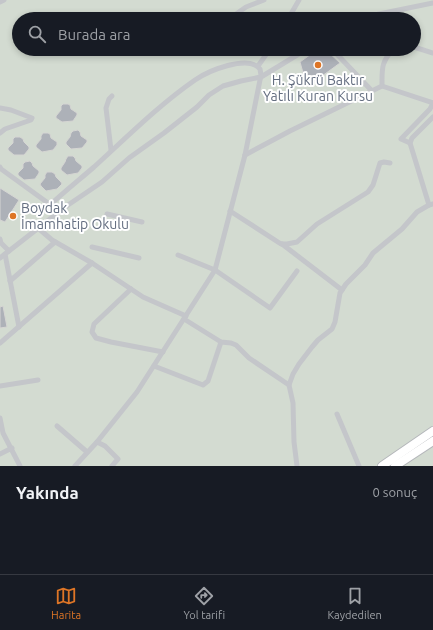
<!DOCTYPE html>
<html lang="tr">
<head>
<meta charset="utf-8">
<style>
  body { margin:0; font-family:Ubuntu,sans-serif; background:#20242c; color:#f1f3f6 }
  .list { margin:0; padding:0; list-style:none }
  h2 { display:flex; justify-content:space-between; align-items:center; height:52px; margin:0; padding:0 16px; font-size:17px }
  h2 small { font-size:13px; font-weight:400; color:#9ea1a6 }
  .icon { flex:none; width:22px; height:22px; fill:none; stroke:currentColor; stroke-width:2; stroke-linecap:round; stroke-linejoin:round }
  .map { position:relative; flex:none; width:433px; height:466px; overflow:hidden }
  .search { position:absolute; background:#171b24; box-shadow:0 2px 6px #0003; left:12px; right:12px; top:12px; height:44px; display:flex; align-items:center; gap:10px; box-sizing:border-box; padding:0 14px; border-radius:22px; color:#9ea1a6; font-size:15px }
  .sheet { height:108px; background:#171b24 }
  nav { display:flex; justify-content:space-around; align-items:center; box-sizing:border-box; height:56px; border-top:1px solid #363941; background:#171b24; font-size:11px; color:#9ea1a6 }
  nav a { display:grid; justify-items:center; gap:2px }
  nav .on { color:#de7526 }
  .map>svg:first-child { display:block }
</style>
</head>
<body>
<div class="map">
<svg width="433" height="466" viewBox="0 0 433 466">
  <rect width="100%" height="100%" fill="#f3f4f0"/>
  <!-- green -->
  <path fill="#d3dbd1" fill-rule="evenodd" d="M 0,0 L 433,0 L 433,466 L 0,466 ZM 19,19 L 414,19 L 414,49 L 19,49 Z"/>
  <!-- building -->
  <g fill="#adb1b8" stroke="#d5d5d3">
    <polygon points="318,49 325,49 340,63 307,87 300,62"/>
    <polygon points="63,104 68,104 70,105 71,109 77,113 77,115 73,121 62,122 56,118 56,116 61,110 61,106"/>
    <polygon points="78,130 80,132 81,136 87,140 87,142 82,148 71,149 66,144 66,142 70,137 71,133 73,131"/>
    <polygon points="43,133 48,133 50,134 51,138 57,142 57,145 53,150 42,152 36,147 36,145 41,139 41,136"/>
    <polygon points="15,137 20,137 23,139 24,142 29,147 29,149 24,155 14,155 8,150 8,148 13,143 13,139"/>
    <polygon points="68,156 73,156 75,158 76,161 82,166 82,168 78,173 67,175 61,170 61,168 65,162 66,159"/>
    <polygon points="30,161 32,163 33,166 39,171 39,173 35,179 24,180 18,175 18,173 23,168 23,164 25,162"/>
    <polygon points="47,172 52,172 55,174 56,177 61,182 62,184 57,189 46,191 41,186 40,184 45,178 45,175"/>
    <polygon points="0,188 19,200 5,222 0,220"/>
    <polygon points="3,306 7,327 0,328 0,307"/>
  </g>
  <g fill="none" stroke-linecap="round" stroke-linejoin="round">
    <defs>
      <g id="primary">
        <polyline points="382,466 433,431"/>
        <polyline points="395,466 433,441"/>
      </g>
    </defs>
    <!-- primary casing -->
    <use href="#primary" stroke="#b5b7bb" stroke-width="10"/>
    <!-- street -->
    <g stroke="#c4c6ca" stroke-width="5">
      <polyline points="0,2 4,0"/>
      <polyline points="229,19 246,7 264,0"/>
      <polyline points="288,19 299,0"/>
      <polyline points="363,19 379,14 433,3"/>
      <polyline points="414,47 433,53"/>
      <polyline points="332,49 372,91"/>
      <polyline points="258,66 270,49"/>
      <path d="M 382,86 C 382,68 381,63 393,49"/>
      <polyline points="0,108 11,110 32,118 31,120 5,129 0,133"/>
      <polyline points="410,143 401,139 430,109 433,103"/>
      <polyline points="111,150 106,108 109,99 112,96"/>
      <polyline points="245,155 290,131 382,86 433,103"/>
      <polyline points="0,167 1,169 59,211"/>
      <path d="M 50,205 C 64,192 79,180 94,167 C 127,137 159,105 195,80 C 208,71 248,54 260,69 L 261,75 L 245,155 L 215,270 L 137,392 L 97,442 L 75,466"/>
      <polyline points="429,205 410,143 412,138 433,117"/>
      <polyline points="230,211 281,244 287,244 297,242 317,224 368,192 373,185 380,163 384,162 390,163"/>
      <polyline points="107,214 142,222"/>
      <polyline points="38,228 52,240 92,263 143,297 186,316"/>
      <polyline points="0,239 1,243 9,251"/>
      <polyline points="282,244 342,290"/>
      <polyline points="92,247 139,258"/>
      <polyline points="5,254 19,327"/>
      <polyline points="178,255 215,270 270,308 297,271"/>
      <polyline points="0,258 68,205 102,182 129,158 164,133 197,107 209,95 223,86 241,81 261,77 307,49"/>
      <polyline points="10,281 55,242"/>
      <polyline points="131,289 94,324 92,332 96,338 111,342 163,352"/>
      <polyline points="184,319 221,342 231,343 236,345 249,358 289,385 293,403 294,442 297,466"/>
      <polyline points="0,343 92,263"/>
      <polyline points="154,366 203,385 208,381 221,342"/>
      <polyline points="289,385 293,374 299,364 312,347 318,340 332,329 335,322 340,293 346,284 365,265 373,253 402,229 417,212 429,205 433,204"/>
      <polyline points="0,386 38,380"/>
      <polyline points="337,414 359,466"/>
      <polyline points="0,418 3,433 20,466"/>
      <polyline points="57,426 87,452"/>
      <polyline points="97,442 105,446 118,459 112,466"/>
      <polyline points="0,454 12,448"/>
    </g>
    <!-- primary -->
    <use href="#primary" stroke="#fff" stroke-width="8"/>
  </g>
  <!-- markers -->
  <g fill="#de7526" stroke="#fff" stroke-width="1.5">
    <circle cx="318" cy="65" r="4"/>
    <circle cx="13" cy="216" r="4"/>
  </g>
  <g text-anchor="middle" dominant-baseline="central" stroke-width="4" stroke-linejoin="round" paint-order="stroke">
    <!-- poi labels -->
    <g font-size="14" fill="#646e80" stroke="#fff">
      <text x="318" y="80">H. Şükrü Baktır<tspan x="318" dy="16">Yatılı Kuran Kursu</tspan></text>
      <text x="21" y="208" text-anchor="start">Boydak<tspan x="21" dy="16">İmamhatip Okulu</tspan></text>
    </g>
  </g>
</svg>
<div class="search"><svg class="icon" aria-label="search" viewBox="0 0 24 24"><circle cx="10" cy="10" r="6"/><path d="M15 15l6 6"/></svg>Burada ara</div>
</div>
<section class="sheet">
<h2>Yakında<small>0 sonuç</small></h2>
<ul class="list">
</ul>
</section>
<nav>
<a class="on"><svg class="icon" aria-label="map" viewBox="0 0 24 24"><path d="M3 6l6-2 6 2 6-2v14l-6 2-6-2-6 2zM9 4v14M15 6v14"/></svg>Harita</a>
<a><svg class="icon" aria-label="directions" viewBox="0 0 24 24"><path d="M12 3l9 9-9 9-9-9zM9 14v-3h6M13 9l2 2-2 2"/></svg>Yol tarifi</a>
<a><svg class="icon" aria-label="saved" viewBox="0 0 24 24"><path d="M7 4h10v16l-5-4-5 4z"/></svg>Kaydedilen</a>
</nav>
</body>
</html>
